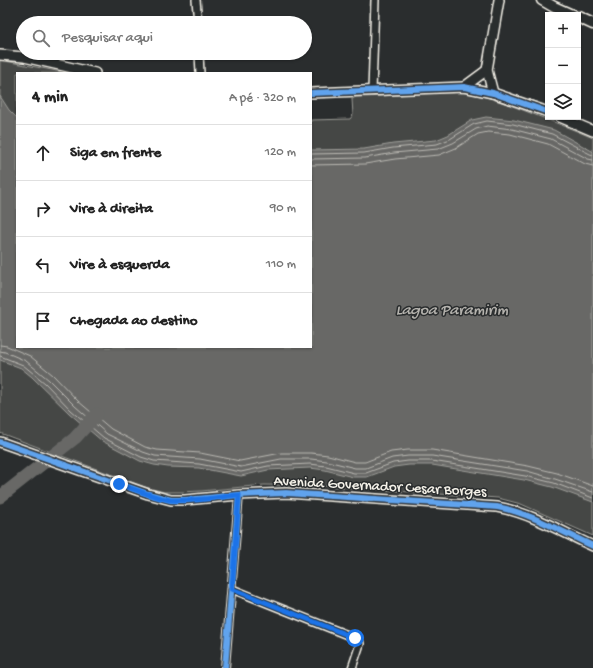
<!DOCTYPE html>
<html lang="pt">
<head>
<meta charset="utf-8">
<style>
  body { margin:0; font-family:"Gochi Hand",sans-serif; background:#f6f6f6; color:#222 }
  .controls { position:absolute; right:12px; top:12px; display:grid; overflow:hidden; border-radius:0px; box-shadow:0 1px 3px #0004 }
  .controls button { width:36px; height:36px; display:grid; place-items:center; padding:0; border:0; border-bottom:1px solid #e0e0e0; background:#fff; color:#222; font:20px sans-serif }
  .stop { position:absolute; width:12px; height:12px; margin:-9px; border:3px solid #1a73e8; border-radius:50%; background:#fff }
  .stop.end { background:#1a73e8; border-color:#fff; box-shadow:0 1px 4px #0008 }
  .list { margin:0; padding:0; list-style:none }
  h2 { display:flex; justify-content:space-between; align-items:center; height:52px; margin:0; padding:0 16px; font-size:17px }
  h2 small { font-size:13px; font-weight:400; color:#767676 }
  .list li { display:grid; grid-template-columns:26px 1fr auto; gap:12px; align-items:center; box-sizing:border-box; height:56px; padding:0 16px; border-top:1px solid #e0e0e0 }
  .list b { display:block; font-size:15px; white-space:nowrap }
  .list em { font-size:13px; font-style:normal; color:#767676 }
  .icon { flex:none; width:22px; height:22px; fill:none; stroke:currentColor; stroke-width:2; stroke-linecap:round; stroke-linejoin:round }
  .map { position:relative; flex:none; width:593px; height:668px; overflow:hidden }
  .search { position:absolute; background:#fff; box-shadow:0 1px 3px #0004; left:16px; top:16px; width:296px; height:44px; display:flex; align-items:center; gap:10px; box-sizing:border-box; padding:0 14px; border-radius:22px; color:#767676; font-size:15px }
  .panel { position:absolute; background:#fff; box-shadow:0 1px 3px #0004; left:16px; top:72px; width:296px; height:276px; border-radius:0px }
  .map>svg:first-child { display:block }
</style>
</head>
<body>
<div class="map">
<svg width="593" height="668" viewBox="0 0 593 668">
  <rect width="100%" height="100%" fill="#2a2d2e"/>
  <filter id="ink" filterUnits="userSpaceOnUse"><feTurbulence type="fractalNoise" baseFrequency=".025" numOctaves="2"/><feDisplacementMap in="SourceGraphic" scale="8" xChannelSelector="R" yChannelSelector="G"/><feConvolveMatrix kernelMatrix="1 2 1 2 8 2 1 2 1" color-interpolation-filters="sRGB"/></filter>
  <g filter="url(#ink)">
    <!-- green -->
    <path fill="#444645" stroke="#9c9c96" d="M 0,60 L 67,73 L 17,73 L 17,347 L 311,347 L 311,120 L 350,119 L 353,115 L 352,99 L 356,97 C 392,97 431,90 466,93 C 489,96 512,106 533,114 C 553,122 573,129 593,138 L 593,536 L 521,504 L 498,498 L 322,486 L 264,485 L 201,491 L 181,492 L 164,492 L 145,487 L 0,433 Z"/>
    <!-- water -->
    <polygon fill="#676866" stroke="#9f9f9a" points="0,96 9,110 17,118 17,347 311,347 311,150 364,149 393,144 436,140 448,135 472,120 486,117 514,120 554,130 592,151 593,152 593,502 552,487 524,480 432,465 409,465 394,467 367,477 353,477 325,470 310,468 268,470 241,476 199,468 168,467 154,465 140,461 102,441 69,413 32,377 21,368 0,360"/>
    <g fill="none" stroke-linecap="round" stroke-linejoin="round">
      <!-- shore -->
      <g stroke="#bcbab4" stroke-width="1">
        <polyline points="311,154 364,153 393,148 437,144 450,139 474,124 487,121 513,124 552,134 590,154 593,155"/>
        <polyline points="311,159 365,158 394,153 438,149 453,143 476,129 487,126 512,129 551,139 588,159 593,160"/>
        <polyline points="311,165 365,164 395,159 439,155 456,148 478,134 488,132 510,134 548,144 585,164 593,166"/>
        <polyline points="0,345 7,346 30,356 53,375 78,401 111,429 145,447 157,450 200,453 240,461 281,453 311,453 328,455 355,462 365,462 391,452 408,450 432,450 528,466 557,473 593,486"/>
        <polyline points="0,351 5,352 26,361 49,380 75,406 107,434 143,452 155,456 200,459 241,467 281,459 311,459 327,461 355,468 366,468 392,458 408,456 432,456 527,471 555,479 593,492"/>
        <polyline points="0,356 23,365 45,383 71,410 104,438 141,457 154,461 199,464 241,472 268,466 310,464 326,466 354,473 366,473 393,463 408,461 432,461 525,476 554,483 593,498"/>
      </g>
      <!-- river -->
      <polyline stroke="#676866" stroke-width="13" points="0,497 75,438 97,414"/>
      <defs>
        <g id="minor">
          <polyline points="196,0 198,23"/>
          <polyline points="199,53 200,73"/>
          <polyline points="372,91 375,0"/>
          <polyline points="232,589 355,638 359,640 360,644 352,668"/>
          <polyline points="225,668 239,495"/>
        </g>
        <g id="tertiary">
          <polyline points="0,55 24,57 95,73"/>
          <polyline points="464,87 487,70"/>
          <polyline points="311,93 464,87 493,93 548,112"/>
          <polyline points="493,93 487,70 499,0"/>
          <polyline points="560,117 593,131"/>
          <path d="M 0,442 L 148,494 L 171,500 L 185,500 L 239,495 L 286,493 L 497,507 C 531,513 562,532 593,546"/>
        </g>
        <g id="secondary">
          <polyline points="542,0 554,7 572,15"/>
          <polyline points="578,17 593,24"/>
        </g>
      </defs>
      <!-- minor casing -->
      <use href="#minor" stroke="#f4f1e8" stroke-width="10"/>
      <!-- tertiary casing -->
      <use href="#tertiary" stroke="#f4f1e8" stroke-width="12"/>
      <!-- secondary casing -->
      <use href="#secondary" stroke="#f4f1e8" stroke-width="13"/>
      <!-- minor -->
      <use href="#minor" stroke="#2a2d2e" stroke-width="7"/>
      <!-- tertiary -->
      <use href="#tertiary" stroke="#2a2d2e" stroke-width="9"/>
      <!-- secondary -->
      <use href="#secondary" stroke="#2a2d2e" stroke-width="10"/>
      <defs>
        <g id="cycleway">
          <polyline points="311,93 464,87 493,93 548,112"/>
          <path d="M 0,442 L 148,494 L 171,500 L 185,500 L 239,495 L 286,493 L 497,507 C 531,513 562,532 593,546"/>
          <polyline points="225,668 239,495"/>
        </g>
      </defs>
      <!-- cycleway casing -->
      <use href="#cycleway" stroke="#2a2d2e" stroke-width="8"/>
      <!-- cycleway -->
      <use href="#cycleway" stroke="#60a3ed" stroke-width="6"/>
    </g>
  </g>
  <g fill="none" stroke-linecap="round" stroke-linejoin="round" filter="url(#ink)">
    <!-- route -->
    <path stroke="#1a73e8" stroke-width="5" d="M 119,484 C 136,490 153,497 170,500 C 192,502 217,497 239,495 L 232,589 L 355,638"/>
  </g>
  <g text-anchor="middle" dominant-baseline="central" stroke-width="3" stroke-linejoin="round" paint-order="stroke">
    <!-- street labels -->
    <g font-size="15" fill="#f4f1e8" stroke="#2a2d2e">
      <text transform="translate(380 487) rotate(3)">Avenida Governador Cesar Borges</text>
    </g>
    <!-- water labels -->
    <g font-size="16" font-style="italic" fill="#b5b3ae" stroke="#2a2d2e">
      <text x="452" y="311">Lagoa Paramirim</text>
    </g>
  </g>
</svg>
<div class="controls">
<button>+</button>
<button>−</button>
<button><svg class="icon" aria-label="layers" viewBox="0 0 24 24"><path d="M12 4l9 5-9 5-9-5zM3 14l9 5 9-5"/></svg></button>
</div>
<div class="stop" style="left:355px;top:638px"></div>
<div class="stop end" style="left:119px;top:484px"></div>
<div class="search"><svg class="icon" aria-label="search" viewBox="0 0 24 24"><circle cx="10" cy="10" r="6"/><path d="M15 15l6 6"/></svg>Pesquisar aqui</div>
<section class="panel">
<h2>4 min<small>A pé · 320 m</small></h2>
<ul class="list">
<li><svg class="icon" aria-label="ahead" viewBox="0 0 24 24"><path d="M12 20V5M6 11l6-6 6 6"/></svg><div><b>Siga em frente</b></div><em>120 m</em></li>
<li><svg class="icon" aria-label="right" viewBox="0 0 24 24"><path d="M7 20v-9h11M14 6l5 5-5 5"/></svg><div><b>Vire à direita</b></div><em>90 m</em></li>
<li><svg class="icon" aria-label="left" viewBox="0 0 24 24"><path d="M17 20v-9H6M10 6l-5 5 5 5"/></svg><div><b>Vire à esquerda</b></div><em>110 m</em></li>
<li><svg class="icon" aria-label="arrive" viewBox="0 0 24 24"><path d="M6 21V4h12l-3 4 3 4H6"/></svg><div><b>Chegada ao destino</b></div></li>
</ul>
</section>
</div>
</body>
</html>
